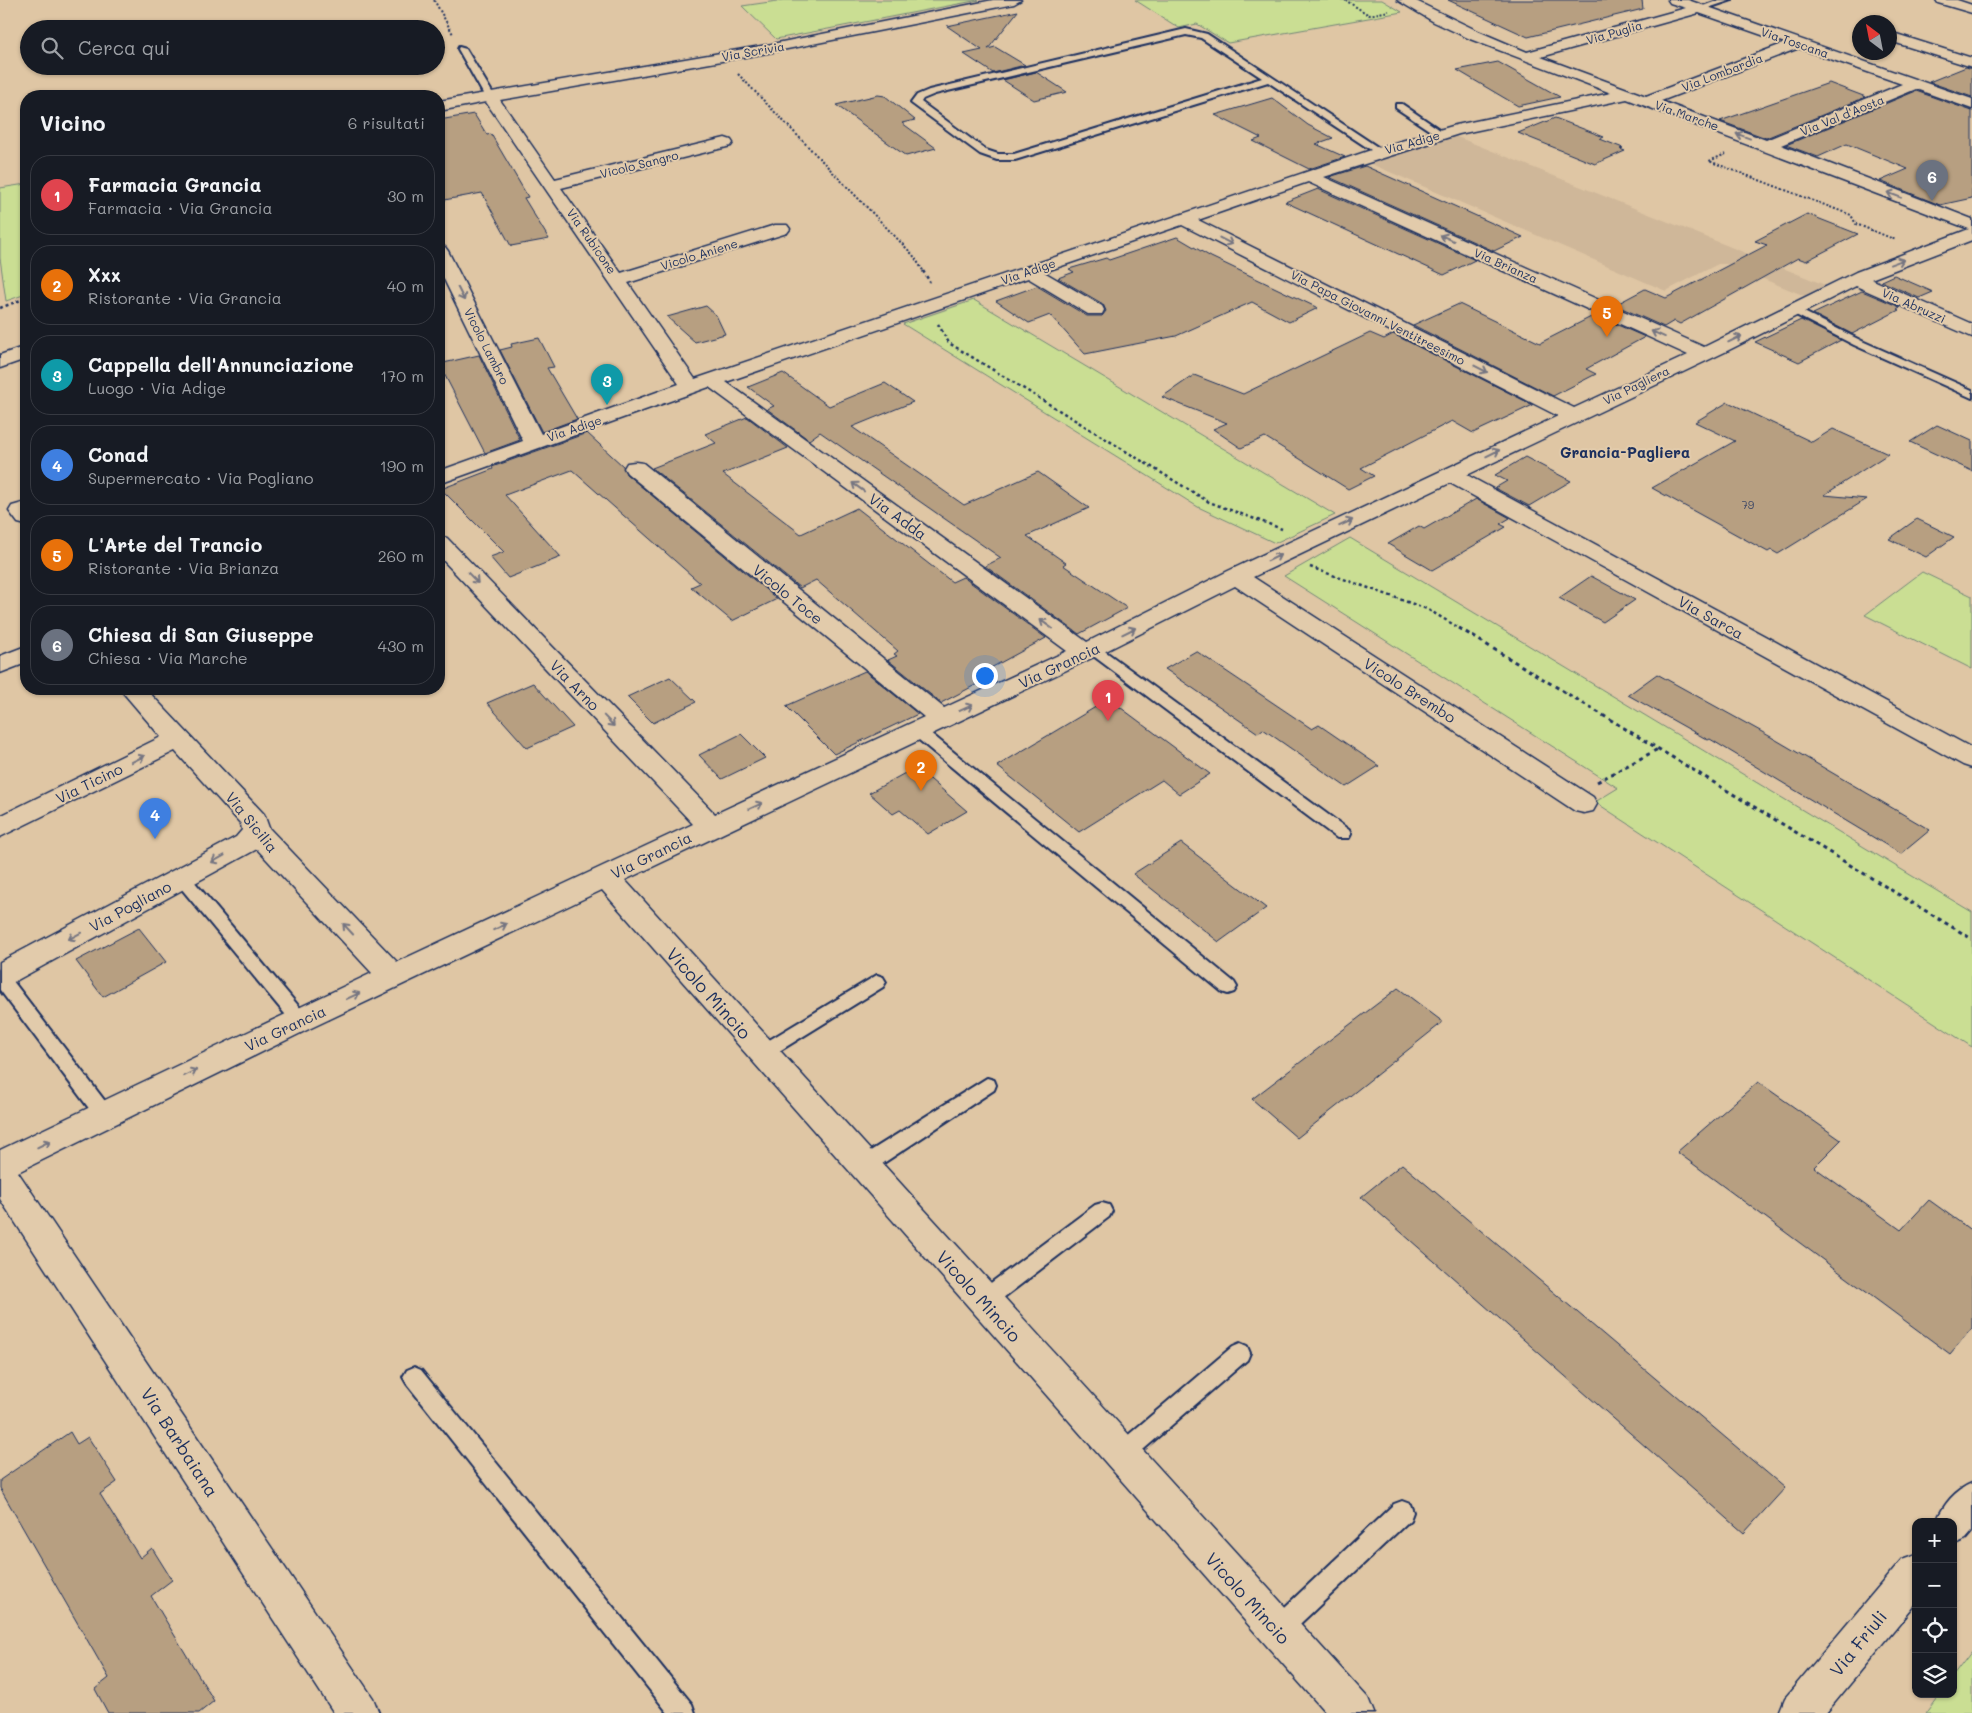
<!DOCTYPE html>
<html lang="it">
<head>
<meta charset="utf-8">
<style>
  body { margin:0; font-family:Mali,sans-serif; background:#242831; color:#f1f3f6 }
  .controls { position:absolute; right:15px; bottom:15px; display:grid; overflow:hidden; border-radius:10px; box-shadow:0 1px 4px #0004 }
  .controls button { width:45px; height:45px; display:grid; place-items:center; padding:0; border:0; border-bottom:1px solid #363941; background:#171b24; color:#f1f3f6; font:25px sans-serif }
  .compass { position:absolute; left:1852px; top:15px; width:45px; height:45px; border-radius:50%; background:#171b24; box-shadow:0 1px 4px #0004; rotate:328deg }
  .you { position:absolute; left:984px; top:675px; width:18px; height:18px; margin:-12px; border:4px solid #fff; border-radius:50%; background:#1a73e8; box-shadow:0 0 0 8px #1a73e833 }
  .badge { display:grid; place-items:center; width:32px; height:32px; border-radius:50%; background:#2563eb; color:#fff; font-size:16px; font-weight:700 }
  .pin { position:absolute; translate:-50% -41px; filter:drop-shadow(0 1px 2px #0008) }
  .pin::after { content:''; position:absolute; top:26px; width:18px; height:15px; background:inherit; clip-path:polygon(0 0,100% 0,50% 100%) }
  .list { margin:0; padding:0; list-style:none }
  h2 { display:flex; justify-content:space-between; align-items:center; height:65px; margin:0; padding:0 20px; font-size:21px }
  h2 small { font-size:16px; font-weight:400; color:#9ea1a6 }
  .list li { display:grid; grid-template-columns:32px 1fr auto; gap:15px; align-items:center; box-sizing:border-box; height:80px; margin:0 10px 10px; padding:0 10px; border:1px solid #363941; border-radius:20px }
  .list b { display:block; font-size:19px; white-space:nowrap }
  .list p { margin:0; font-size:16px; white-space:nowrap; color:#9ea1a6 }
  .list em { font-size:16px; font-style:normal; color:#9ea1a6 }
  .icon { flex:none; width:28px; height:28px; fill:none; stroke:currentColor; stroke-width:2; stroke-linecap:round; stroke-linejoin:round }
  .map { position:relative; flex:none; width:1972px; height:1713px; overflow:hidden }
  .search { position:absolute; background:#171b24; box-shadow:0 1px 4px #0004; left:20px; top:20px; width:425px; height:55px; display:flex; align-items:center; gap:12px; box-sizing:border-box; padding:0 18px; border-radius:28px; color:#9ea1a6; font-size:19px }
  .panel { position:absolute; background:#171b24; box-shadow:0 1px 4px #0004; left:20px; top:90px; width:425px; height:605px; border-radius:20px }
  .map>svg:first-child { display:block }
</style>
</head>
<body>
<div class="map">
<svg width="1972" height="1713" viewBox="0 0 1972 1713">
  <rect width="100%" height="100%" fill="#dfc6a4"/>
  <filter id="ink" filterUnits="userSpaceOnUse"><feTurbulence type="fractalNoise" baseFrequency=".02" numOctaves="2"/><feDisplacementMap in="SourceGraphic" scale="10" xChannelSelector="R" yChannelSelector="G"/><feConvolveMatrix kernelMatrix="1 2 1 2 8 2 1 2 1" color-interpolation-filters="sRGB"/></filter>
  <g filter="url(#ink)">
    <!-- built -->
    <polygon fill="#cfb799" points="1450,134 1830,287 1810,298 1727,264 1718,264 1666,291 1362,160"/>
    <!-- green -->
    <g fill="#cade93" stroke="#728678">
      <polygon points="784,0 979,0 776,39 742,6"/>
      <polygon points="1135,0 1382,0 1402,12 1228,43 1197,24 1179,28"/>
      <polygon points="26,184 26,294 6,301 0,258 0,188"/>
      <polygon points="974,300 1335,515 1275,543 1198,507 903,324"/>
      <polygon points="1350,538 1972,912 1972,1047 1595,802 1618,788 1284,576"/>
      <polygon points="1922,572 1972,596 1972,669 1865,615"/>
      <polygon points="1972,1651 1972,1713 1925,1713 1939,1694 1953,1694 1953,1676"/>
    </g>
    <!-- building -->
    <g fill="#b79f81" stroke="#1b2f5e">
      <polygon points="1448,0 1642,0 1643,9 1528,37"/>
      <polygon points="1018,11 988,49 995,47 1025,65 993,73 964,54 982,50 947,26"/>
      <polygon points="1498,62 1560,97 1518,106 1457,70"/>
      <polygon points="1966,67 1972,69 1972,97 1929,82"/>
      <polygon points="1036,72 1067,92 1034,100 1003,80"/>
      <polygon points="1829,83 1866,97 1766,138 1720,121"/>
      <polygon points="1916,91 1972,111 1972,198 1940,205 1880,181 1908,169 1847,144 1818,157 1786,145"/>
      <polygon points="878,95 885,96 915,120 902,123 936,148 906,156 836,105"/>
      <polygon points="1272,98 1308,125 1333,138 1316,144 1345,157 1309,169 1253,141 1261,138 1215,115"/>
      <polygon points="474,114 487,135 491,134 528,197 524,198 549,239 511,246 482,193 439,201 439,120"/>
      <polygon points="1555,118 1604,137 1600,139 1623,148 1620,149 1625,151 1595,164 1518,133"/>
      <polygon points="1365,166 1452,205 1523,237 1494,251 1329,177"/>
      <polygon points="1318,189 1475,260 1444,275 1285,202"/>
      <polygon points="1807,214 1858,234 1806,261 1798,258 1680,324 1674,321 1664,327 1615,305 1645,289 1666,298 1767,245 1755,241"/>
      <polygon points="1177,237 1211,257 1318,308 1289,322 1252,302 1176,336 1085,354 1050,315 1029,323 996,301 1037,286 1087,316 1102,316 1106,311 1103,304 1058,278 1074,272 1069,269 1106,258 1109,260"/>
      <polygon points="1894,275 1933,292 1919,298 1881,281"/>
      <polygon points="1862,291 1900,307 1897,309 1899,310 1852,334 1813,314"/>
      <polygon points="1459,304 1540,343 1595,315 1645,337 1586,369 1596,374 1553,396 1413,325"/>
      <polygon points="706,306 716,315 725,334 695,342 667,317"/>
      <polygon points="1801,320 1841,340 1799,362 1755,342"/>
      <polygon points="1370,333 1384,339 1393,334 1533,405 1473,433 1452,421 1361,468 1374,476 1348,489 1265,437 1241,448 1213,429 1227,423 1162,397 1194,375 1243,394"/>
      <polygon points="539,338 554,367 547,368 577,419 542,432 500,350 512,347 511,344"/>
      <polygon points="479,355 520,440 485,453 439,364"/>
      <polygon points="783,373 829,406 885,383 913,402 852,427 964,505 1038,472 1089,508 1027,536 1066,563 1063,565 1127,608 1079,634 985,566 1001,558 820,432 809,440 767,409 774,406 748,387"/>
      <polygon points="1728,402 1812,442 1833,429 1888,454 1824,495 1867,499 1778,554 1771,550 1768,552 1652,488 1735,441 1695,422"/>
      <polygon points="747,417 788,448 723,474 801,534 857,508 952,582 963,577 1046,638 976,676 983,681 941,703 888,660 897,656 894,654 898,651 816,580 800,588 652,468 716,443 705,434"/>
      <polygon points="1937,425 1972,441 1972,471 1910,442"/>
      <polygon points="587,433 623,466 626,474 777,599 732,621 691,587 700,583 572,470 505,495 561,557 508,578 490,557 504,552 441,489 493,469 492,467"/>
      <polygon points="1525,457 1571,481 1529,506 1495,488 1507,481 1495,475"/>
      <polygon points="1476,499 1510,518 1500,524 1506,527 1432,570 1388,544 1419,526 1424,529"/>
      <polygon points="1917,519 1954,537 1926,557 1889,539"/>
      <polygon points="1591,576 1635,600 1603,622 1559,598"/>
      <polygon points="1196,651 1312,729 1319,725 1379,766 1346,787 1263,729 1258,733 1165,669"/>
      <polygon points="865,671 918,714 834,754 786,706"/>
      <polygon points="1657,674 1771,737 1930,830 1901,854 1710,739 1708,740 1628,695"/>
      <polygon points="670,677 696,702 653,723 627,697"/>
      <polygon points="533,683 573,727 527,748 487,703"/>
      <polygon points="1109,699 1210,774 1179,794 1162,780 1079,832 997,766"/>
      <polygon points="741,734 765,758 722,779 699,755"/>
      <polygon points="916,767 967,811 928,834 900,810 893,814 869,793"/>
      <polygon points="1181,843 1266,908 1219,942 1133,874"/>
      <polygon points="139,928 166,962 103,997 76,961"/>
      <polygon points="1398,988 1443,1022 1297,1138 1252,1099"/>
      <polygon points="1758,1082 1841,1140 1814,1167 1901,1230 1929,1200 1972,1231 1972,1328 1950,1354 1677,1152"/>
      <polygon points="1402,1164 1785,1488 1744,1533 1361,1197"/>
      <polygon points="70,1432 77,1444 88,1437 117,1482 100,1494 140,1558 152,1548 172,1580 151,1596 214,1701 199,1713 108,1713 95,1689 109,1678 0,1488 0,1480"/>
    </g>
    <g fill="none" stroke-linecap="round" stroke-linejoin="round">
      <defs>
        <g id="lane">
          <polygon points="1719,0 1732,0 1699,11 1695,9"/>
          <path d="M 1186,29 L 1207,34 L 1385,152 L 1377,154 L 1268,82 L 1015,160 L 997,160 L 980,154 L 911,103 L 917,95 L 929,90 ZM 1186,35 L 1201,38 L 1262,78 L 1014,154 L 998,154 L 986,150 L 921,102 L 923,99 L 935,94 Z"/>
          <polygon points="459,47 466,49 495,97 493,99 485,97 458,49"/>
          <polygon points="1396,104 1402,104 1446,134 1438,136 1396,108"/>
          <polygon points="1794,307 1862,341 1972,390 1972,398 1854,345 1790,312 1788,310"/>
          <polygon points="1093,644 1098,646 1349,830 1351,834 1349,838 1337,838 1088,652 1086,649"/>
          <polygon points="918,726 923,727 1234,982 1237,987 1234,992 1228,994 1222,992 913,735 910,731"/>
          <polygon points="182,872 188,874 306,1015 309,1020 306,1025 300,1027 294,1025 176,882 174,878 176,874"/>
          <polygon points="0,970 6,972 111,1109 113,1114 111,1119 104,1122 97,1119 0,990"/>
          <polygon points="877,975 883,977 886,982 883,987 768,1058 762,1060 756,1058 753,1053 756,1048"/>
          <polygon points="987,1078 994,1080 996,1085 994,1090 870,1172 863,1174 856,1172 853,1166 856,1160"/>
          <polygon points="1102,1203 1109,1205 1112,1211 1109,1217 990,1308 983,1310 976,1308 973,1301 976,1294 1095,1205"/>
          <polygon points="1240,1343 1247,1346 1250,1353 1247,1360 1129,1462 1121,1466 1113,1462 1110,1455 1113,1448 1233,1346"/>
          <polygon points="414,1367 421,1370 692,1704 695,1713 668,1713 407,1384 403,1377 407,1370"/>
          <polygon points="1402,1501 1410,1504 1413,1512 1410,1520 1285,1638 1277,1642 1269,1638 1265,1630 1269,1622 1394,1504"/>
        </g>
        <g id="street">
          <path d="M 993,0 L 1021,0 L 1014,4 L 767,53 L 500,100 L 555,179 L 725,138 L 731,140 L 733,143 L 731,146 L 561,188 L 621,273 L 775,225 L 787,225 L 790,229 L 787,233 L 628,283 L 695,379 L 1374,149 L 1456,125 L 1611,93 L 1470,39 L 1434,22 L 1397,0 L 1414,0 L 1480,32 L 1527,52 L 1686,8 L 1670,3 L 1668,0 L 1688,0 L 1972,99 L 1972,109 L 1916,89 L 1781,145 L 1972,219 L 1972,240 L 1871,279 L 1972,324 L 1972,337 L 1856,286 L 1725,352 L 1467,475 L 1972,748 L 1972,768 L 1963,765 L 1450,483 L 1253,577 L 1593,797 L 1597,804 L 1593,811 L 1584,813 L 1575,811 L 1235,586 L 1094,657 L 625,880 L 1368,1698 L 1374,1713 L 1326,1713 L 602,890 L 311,1028 L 18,1172 L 373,1698 L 379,1713 L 334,1713 L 0,1199 L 0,1150 L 372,973 L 257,849 L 10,984 L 0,987 L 0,962 L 236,837 L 242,830 L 241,824 L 175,751 L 0,837 L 0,816 L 161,737 L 120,689 L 146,689 L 264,814 L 269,828 L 397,962 L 693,824 L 439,556 L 439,536 L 447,538 L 715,814 L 924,717 L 627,473 L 624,468 L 627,463 L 635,462 L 643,463 L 944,708 L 1067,651 L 709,387 L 439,484 L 439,471 L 523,441 L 439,269 L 439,246 L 445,247 L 448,251 L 541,434 L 679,384 L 486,102 L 439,111 L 439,101 L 767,45 ZM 1699,13 L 1785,43 L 1646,96 L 1541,57 ZM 1799,48 L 1902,84 L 1766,140 L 1661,101 ZM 1627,99 L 1969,229 L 1856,272 L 1704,347 L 1324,177 L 1459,134 ZM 1308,182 L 1688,355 L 1574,408 L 1198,220 ZM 1182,225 L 1558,416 L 1228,571 L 1087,642 L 726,382 L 1028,278 L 1088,314 L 1102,314 L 1104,310 L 1102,306 L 1044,272 Z"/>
          <polygon points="1936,0 1957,0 1972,5 1972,13 1938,3"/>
          <polygon points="1890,32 1972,58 1972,67 1890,41"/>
          <polygon points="26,346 26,359 0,368 0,355"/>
          <polygon points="26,502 26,525 18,523 9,511 12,506"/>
          <polygon points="26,646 26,663 0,673 0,656"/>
          <path d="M 1972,1483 L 1972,1532 L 1966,1539 L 1953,1545 L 1953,1522 L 1936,1522 C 1943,1505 1955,1490 1972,1483 Z"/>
          <polygon points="1916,1554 1916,1604 1826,1713 1779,1713 1785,1698 1902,1559"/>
        </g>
      </defs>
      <!-- lane casing -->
      <use href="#lane" stroke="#1b2f5e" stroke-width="4"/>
      <!-- street casing -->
      <use href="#street" stroke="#1b2f5e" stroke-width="3"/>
      <!-- path-far2 -->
      <g stroke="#1b2f5e" stroke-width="2" stroke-dasharray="2 2" stroke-linecap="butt">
        <polyline points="434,0 453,34"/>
        <polyline points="1345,0 1369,15 1389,11"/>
        <polyline points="738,74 913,255 924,272"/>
        <polyline points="1726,154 1709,161 1851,215 1856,224 1896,240"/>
      </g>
      <!-- path-far1 -->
      <g stroke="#1b2f5e" stroke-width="2.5" stroke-dasharray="3 3" stroke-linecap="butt">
        <polyline points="923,271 930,282"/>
        <polyline points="0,308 26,298"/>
        <polyline points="938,324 949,343 1209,502 1282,529"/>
        <polyline points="1310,567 1427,609 1461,629"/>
      </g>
      <!-- path -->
      <g stroke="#1b2f5e" stroke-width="3" stroke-dasharray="4 4" stroke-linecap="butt">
        <polyline points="1459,628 1972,939"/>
        <polyline points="1597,782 1658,749"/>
      </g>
      <!-- lane -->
      <use href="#lane" fill="#e2cbab" fill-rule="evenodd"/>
      <!-- street -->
      <use href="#street" fill="#e2cbab" fill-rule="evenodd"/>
    </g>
    <!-- one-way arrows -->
    <defs><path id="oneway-shaft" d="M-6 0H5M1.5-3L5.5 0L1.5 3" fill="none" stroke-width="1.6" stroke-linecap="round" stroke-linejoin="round" transform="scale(1.25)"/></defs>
    <g stroke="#757581">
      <use href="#oneway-shaft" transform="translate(1743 136) rotate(-160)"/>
      <use href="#oneway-shaft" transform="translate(1894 195) rotate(-159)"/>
      <use href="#oneway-shaft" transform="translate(1447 238) rotate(-156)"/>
      <use href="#oneway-shaft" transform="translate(1226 241) rotate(27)"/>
      <use href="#oneway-shaft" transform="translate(1897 262) rotate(-20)"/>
      <use href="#oneway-shaft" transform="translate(461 294) rotate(63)"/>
      <use href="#oneway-shaft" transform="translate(1658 334) rotate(-156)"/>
      <use href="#oneway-shaft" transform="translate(1735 339) rotate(-26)"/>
      <use href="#oneway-shaft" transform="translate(1481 369) rotate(27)"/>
      <use href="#oneway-shaft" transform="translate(1493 453) rotate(-26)"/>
      <use href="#oneway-shaft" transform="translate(858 487) rotate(-144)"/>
      <use href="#oneway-shaft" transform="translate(1346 523) rotate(-25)"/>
      <use href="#oneway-shaft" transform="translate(1274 558) rotate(-26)"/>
      <use href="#oneway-shaft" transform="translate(473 578) rotate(46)"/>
      <use href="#oneway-shaft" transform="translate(1046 624) rotate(-144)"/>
      <use href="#oneway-shaft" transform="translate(1129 631) rotate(-26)"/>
      <use href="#oneway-shaft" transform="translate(966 708) rotate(-25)"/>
      <use href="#oneway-shaft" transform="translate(609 721) rotate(46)"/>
      <use href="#oneway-shaft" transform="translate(138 759) rotate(-26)"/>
      <use href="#oneway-shaft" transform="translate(756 806) rotate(-25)"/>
      <use href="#oneway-shaft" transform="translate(218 859) rotate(151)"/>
      <use href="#oneway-shaft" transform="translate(500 927) rotate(-25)"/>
      <use href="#oneway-shaft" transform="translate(348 929) rotate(-133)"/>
      <use href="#oneway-shaft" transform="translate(75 936) rotate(152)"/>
      <use href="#oneway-shaft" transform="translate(353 996) rotate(-25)"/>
      <use href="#oneway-shaft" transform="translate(190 1073) rotate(-26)"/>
      <use href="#oneway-shaft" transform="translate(44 1144) rotate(-26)"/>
    </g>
  </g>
  <g text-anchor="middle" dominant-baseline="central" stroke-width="4" stroke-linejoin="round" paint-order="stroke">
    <!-- far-number labels -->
    <g font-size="11" fill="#424b67">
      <text x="1748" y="504">79</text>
    </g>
    <!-- far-street labels -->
    <g font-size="12" fill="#1b2f5e" stroke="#e2cbab">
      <text transform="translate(1614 32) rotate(-16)">Via Puglia</text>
      <text transform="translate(1795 42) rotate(19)">Via Toscana</text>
      <text transform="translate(753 51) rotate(-10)">Via Scrivia</text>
      <text transform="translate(1722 72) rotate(-21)">Via Lombardia</text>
      <text transform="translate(1687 115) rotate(20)">Via Marche</text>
      <text transform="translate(1842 115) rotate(-22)">Via Val d'Aosta</text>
      <text transform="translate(1412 142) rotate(-16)">Via Adige</text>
      <text transform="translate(639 164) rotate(-14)">Vicolo Sangro</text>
      <text transform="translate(592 241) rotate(55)">Via Rubicone</text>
      <text transform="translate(699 254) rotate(-17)">Vicolo Aniene</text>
      <text transform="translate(1506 265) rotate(24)">Via Brianza</text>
      <text transform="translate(1028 271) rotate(-19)">Via Adige</text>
      <text transform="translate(1914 305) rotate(24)">Via Abruzzi</text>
      <text transform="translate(1378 317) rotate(27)">Via Papa Giovanni Ventitreesimo</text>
      <text transform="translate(487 346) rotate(63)">Vicolo Lambro</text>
      <text transform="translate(1636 385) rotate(-26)">Via Pagliera</text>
      <text transform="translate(574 428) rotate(-19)">Via Adige</text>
    </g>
    <!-- far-quarter labels -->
    <g font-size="15" font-weight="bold" fill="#1b2f5e" stroke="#e2cbab">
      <text x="1625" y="452">Grancia-Pagliera</text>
    </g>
    <!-- street labels -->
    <g font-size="15" fill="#1b2f5e" stroke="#e2cbab">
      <text transform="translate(898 516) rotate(36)">Via Adda</text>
      <text transform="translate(788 594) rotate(39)">Vicolo Toce</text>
      <text transform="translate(1711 617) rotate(29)">Via Sarca</text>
      <text transform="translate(1059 665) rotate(-25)">Via Grancia</text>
      <text transform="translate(575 685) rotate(46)">Via Arno</text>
      <text transform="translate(1410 690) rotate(33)">Vicolo Brembo</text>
      <text transform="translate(89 783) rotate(-26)">Via Ticino</text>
      <text transform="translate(252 822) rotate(51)">Via Sicilia</text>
      <text transform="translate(651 855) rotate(-26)">Via Grancia</text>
      <text transform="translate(130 906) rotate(-28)">Via Pogliano</text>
      <text transform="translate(285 1028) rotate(-25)">Via Grancia</text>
    </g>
    <!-- near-street labels -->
    <g font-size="18" fill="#1b2f5e" stroke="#e2cbab">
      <text transform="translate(709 993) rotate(48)">Vicolo Mincio</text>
      <text transform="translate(979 1296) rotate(48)">Vicolo Mincio</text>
      <text transform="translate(180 1442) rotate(57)">Via Barbaiana</text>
      <text transform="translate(1248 1598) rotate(48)">Vicolo Mincio</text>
      <text transform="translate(1858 1643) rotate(-51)">Via Friuli</text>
    </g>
  </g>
</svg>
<div class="controls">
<button>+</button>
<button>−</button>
<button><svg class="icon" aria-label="locate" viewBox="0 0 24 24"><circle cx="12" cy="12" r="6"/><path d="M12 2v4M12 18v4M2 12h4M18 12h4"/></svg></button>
<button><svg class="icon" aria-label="layers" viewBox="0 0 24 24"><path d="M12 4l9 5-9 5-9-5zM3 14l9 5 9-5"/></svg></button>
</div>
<svg class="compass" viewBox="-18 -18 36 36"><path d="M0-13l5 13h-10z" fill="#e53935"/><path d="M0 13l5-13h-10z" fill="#9ea1a6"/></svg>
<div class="you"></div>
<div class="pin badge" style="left:1108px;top:721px;background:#e0444e">1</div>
<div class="pin badge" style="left:921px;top:791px;background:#e8710a">2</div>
<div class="pin badge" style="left:607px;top:405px;background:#0f9aa8">3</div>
<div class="pin badge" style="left:155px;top:839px;background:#3f7fe0">4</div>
<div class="pin badge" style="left:1607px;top:337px;background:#e8710a">5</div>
<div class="pin badge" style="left:1932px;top:201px;background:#6b7280">6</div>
<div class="search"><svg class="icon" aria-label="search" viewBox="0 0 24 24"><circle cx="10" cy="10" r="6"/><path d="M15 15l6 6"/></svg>Cerca qui</div>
<section class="panel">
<h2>Vicino<small>6 risultati</small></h2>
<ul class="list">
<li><span class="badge" style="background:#e0444e">1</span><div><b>Farmacia Grancia</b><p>Farmacia · Via Grancia</p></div><em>30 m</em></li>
<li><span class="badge" style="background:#e8710a">2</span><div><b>Xxx</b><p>Ristorante · Via Grancia</p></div><em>40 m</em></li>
<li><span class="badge" style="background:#0f9aa8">3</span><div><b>Cappella dell'Annunciazione</b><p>Luogo · Via Adige</p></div><em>170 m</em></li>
<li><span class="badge" style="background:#3f7fe0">4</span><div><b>Conad</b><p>Supermercato · Via Pogliano</p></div><em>190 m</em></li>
<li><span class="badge" style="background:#e8710a">5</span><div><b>L'Arte del Trancio</b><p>Ristorante · Via Brianza</p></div><em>260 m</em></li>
<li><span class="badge" style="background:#6b7280">6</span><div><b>Chiesa di San Giuseppe</b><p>Chiesa · Via Marche</p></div><em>430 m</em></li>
</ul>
</section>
</div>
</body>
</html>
